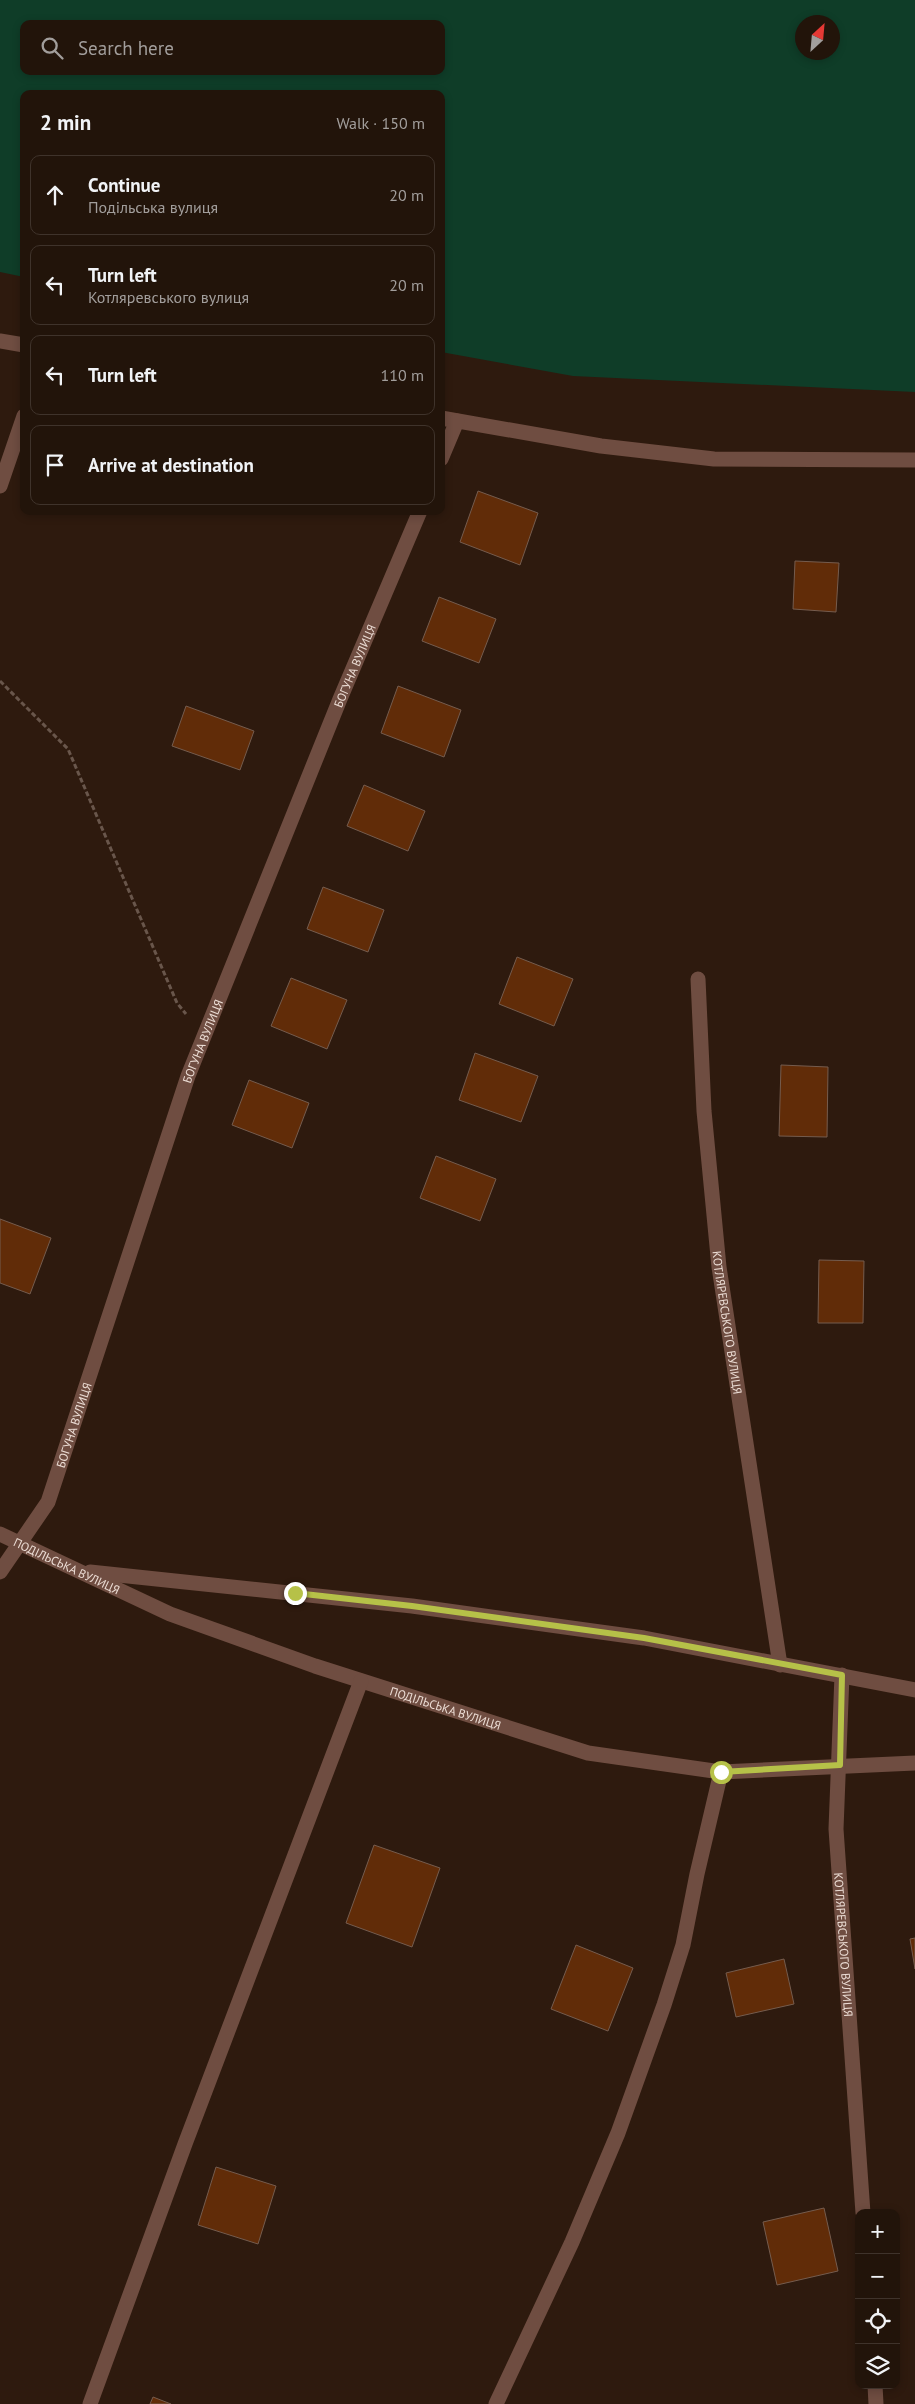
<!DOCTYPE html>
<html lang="en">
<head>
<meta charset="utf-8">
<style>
  body { margin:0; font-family:"PT Sans",sans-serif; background:#2a1d13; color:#f1f3f6 }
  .controls { position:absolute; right:15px; bottom:15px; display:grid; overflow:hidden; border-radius:10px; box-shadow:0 2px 8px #0003 }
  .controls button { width:45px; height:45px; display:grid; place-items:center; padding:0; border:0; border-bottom:1px solid #3f332b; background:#22140a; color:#f1f3f6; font:25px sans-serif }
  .compass { position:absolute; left:795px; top:15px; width:45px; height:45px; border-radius:50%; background:#22140a; box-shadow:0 2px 8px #0003; rotate:26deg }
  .stop { position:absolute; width:15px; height:15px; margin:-11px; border:4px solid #b6c148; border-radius:50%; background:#fff }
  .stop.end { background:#b6c148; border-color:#fff; box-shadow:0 1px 5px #0008 }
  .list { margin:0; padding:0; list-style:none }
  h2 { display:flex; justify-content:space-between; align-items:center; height:65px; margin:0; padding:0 20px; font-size:21px }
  h2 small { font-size:16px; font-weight:400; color:#a29e9c }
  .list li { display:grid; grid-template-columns:32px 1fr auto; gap:15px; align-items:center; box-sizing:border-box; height:80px; margin:0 10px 10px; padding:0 10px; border:1px solid #3f332b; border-radius:10px }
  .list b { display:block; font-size:19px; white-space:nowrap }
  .list p { margin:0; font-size:16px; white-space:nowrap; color:#a29e9c }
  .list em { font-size:16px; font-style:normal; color:#a29e9c }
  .icon { flex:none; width:28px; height:28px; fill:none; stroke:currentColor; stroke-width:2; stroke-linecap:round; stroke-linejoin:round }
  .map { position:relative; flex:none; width:915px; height:2404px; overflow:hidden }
  .search { position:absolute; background:#22140a; box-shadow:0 2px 8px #0003; left:20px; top:20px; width:425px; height:55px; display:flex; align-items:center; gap:12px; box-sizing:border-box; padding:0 18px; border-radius:10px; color:#a29e9c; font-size:19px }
  .panel { position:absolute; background:#22140a; box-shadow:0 2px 8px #0003; left:20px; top:90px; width:425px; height:425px; border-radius:10px }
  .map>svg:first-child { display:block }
</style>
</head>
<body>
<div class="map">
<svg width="915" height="2404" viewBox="0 0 915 2404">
  <rect width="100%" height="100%" fill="#2e1a0e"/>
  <!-- green -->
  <path fill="#0f3d28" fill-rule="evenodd" d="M 0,0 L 915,0 L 915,392 L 573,376 L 441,352 L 441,94 L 24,94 L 24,277 L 0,272 ZM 802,22 L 832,22 L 832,52 L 802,52 ZM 24,24 L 441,24 L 441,71 L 24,71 Z"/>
  <!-- building -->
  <g fill="#612c08" stroke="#755c4e">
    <polygon points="478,491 538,513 520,565 460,542"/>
    <polygon points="795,561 839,563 836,612 793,609"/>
    <polygon points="439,597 496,619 479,663 422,641"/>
    <polygon points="398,686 461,710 444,757 381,733"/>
    <polygon points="186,706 254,731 240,770 172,746"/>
    <polygon points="364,785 425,811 408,851 347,826"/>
    <polygon points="323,887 384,910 368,952 307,929"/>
    <polygon points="517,957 573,979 554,1026 499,1004"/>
    <polygon points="291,978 347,1000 327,1049 271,1026"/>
    <polygon points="475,1053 538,1076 521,1122 459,1100"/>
    <polygon points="781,1065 828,1067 827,1137 779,1136"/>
    <polygon points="249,1080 309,1103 292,1148 232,1125"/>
    <polygon points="436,1156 496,1179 480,1221 420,1198"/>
    <polygon points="0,1219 51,1238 30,1294 0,1283"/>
    <polygon points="819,1260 864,1261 863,1323 818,1323"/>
    <polygon points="374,1845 440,1868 412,1947 346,1923"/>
    <polygon points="915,1938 915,1969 910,1939"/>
    <polygon points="576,1945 633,1968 608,2031 551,2009"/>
    <polygon points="784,1959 794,2004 736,2017 726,1973"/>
    <polygon points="216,2167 276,2186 258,2244 198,2225"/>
    <polygon points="824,2208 838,2271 777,2285 763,2222"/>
    <polygon points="153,2397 171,2404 150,2404"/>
  </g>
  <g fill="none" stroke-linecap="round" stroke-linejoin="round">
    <!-- path -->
    <polyline stroke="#69564b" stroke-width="3" stroke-dasharray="5 2.5" stroke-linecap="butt" points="0,681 68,749 177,1003 186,1014"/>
    <!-- street -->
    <g stroke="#6f4d41" stroke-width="15">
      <polyline points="0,341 24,345"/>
      <polyline points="441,418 601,446 714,459 915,460"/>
      <polyline points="441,459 457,421"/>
      <polyline points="0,486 24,416"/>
      <path id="s1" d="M 698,979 L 704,1111 L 719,1267 L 780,1665"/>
      <path id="s2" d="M 0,1534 L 170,1614 L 315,1666 L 588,1753 L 721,1772 L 915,1763"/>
      <path id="s3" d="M 0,1572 L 48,1502 L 188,1076 L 340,699 L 420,511"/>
      <polyline points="90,1572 412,1606 644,1638 915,1690"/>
      <path id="s4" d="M 842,1675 L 836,1829 L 863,2213"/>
      <polyline points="875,2385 876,2404"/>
      <polyline points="90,2404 185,2144 361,1681"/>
      <polyline points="496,2404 572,2242 618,2133 664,2005 683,1945 697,1874 721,1772"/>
    </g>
  </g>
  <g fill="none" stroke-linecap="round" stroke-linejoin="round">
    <!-- route -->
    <polyline stroke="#b6c148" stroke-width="6" points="295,1593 412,1606 644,1638 842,1675 840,1765 721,1772"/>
  </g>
  <g text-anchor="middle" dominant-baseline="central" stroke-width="5" stroke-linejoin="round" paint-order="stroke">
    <!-- street labels -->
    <g font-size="12" fill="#ecddd5" stroke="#2e1a0e">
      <text stroke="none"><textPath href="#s3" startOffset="976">БОГУНА ВУЛИЦЯ</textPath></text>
      <text stroke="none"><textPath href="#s3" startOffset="571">БОГУНА ВУЛИЦЯ</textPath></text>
      <text stroke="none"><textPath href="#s1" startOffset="345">КОТЛЯРЕВСЬКОГО ВУЛИЦЯ</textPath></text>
      <text stroke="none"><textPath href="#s3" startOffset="166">БОГУНА ВУЛИЦЯ</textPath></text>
      <text stroke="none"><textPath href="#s2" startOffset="74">ПОДІЛЬСЬКА ВУЛИЦЯ</textPath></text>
      <text stroke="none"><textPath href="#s2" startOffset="479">ПОДІЛЬСЬКА ВУЛИЦЯ</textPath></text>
      <text stroke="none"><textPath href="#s4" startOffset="270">КОТЛЯРЕВСЬКОГО ВУЛИЦЯ</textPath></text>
    </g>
  </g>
</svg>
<div class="controls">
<button>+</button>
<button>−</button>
<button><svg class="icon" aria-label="locate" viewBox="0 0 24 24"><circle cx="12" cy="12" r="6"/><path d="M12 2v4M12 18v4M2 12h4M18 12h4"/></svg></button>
<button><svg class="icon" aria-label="layers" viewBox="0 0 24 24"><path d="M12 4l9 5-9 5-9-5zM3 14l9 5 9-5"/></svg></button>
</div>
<svg class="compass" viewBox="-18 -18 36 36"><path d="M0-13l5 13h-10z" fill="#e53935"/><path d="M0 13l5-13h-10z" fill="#a29e9c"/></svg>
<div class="stop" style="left:721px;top:1772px"></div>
<div class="stop end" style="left:295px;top:1593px"></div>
<div class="search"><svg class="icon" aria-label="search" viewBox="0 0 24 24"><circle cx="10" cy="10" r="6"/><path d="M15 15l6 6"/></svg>Search here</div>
<section class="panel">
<h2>2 min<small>Walk · 150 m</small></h2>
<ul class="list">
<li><svg class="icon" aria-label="ahead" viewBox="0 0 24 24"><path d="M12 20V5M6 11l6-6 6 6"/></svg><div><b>Continue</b><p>Подільська вулиця</p></div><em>20 m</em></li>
<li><svg class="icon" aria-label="left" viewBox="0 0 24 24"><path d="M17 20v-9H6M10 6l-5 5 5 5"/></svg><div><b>Turn left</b><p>Котляревського вулиця</p></div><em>20 m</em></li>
<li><svg class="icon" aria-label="left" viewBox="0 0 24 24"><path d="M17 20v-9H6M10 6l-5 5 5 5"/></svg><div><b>Turn left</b></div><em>110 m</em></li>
<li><svg class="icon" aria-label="arrive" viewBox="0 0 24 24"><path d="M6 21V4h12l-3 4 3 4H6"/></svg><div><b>Arrive at destination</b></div></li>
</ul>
</section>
</div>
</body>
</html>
